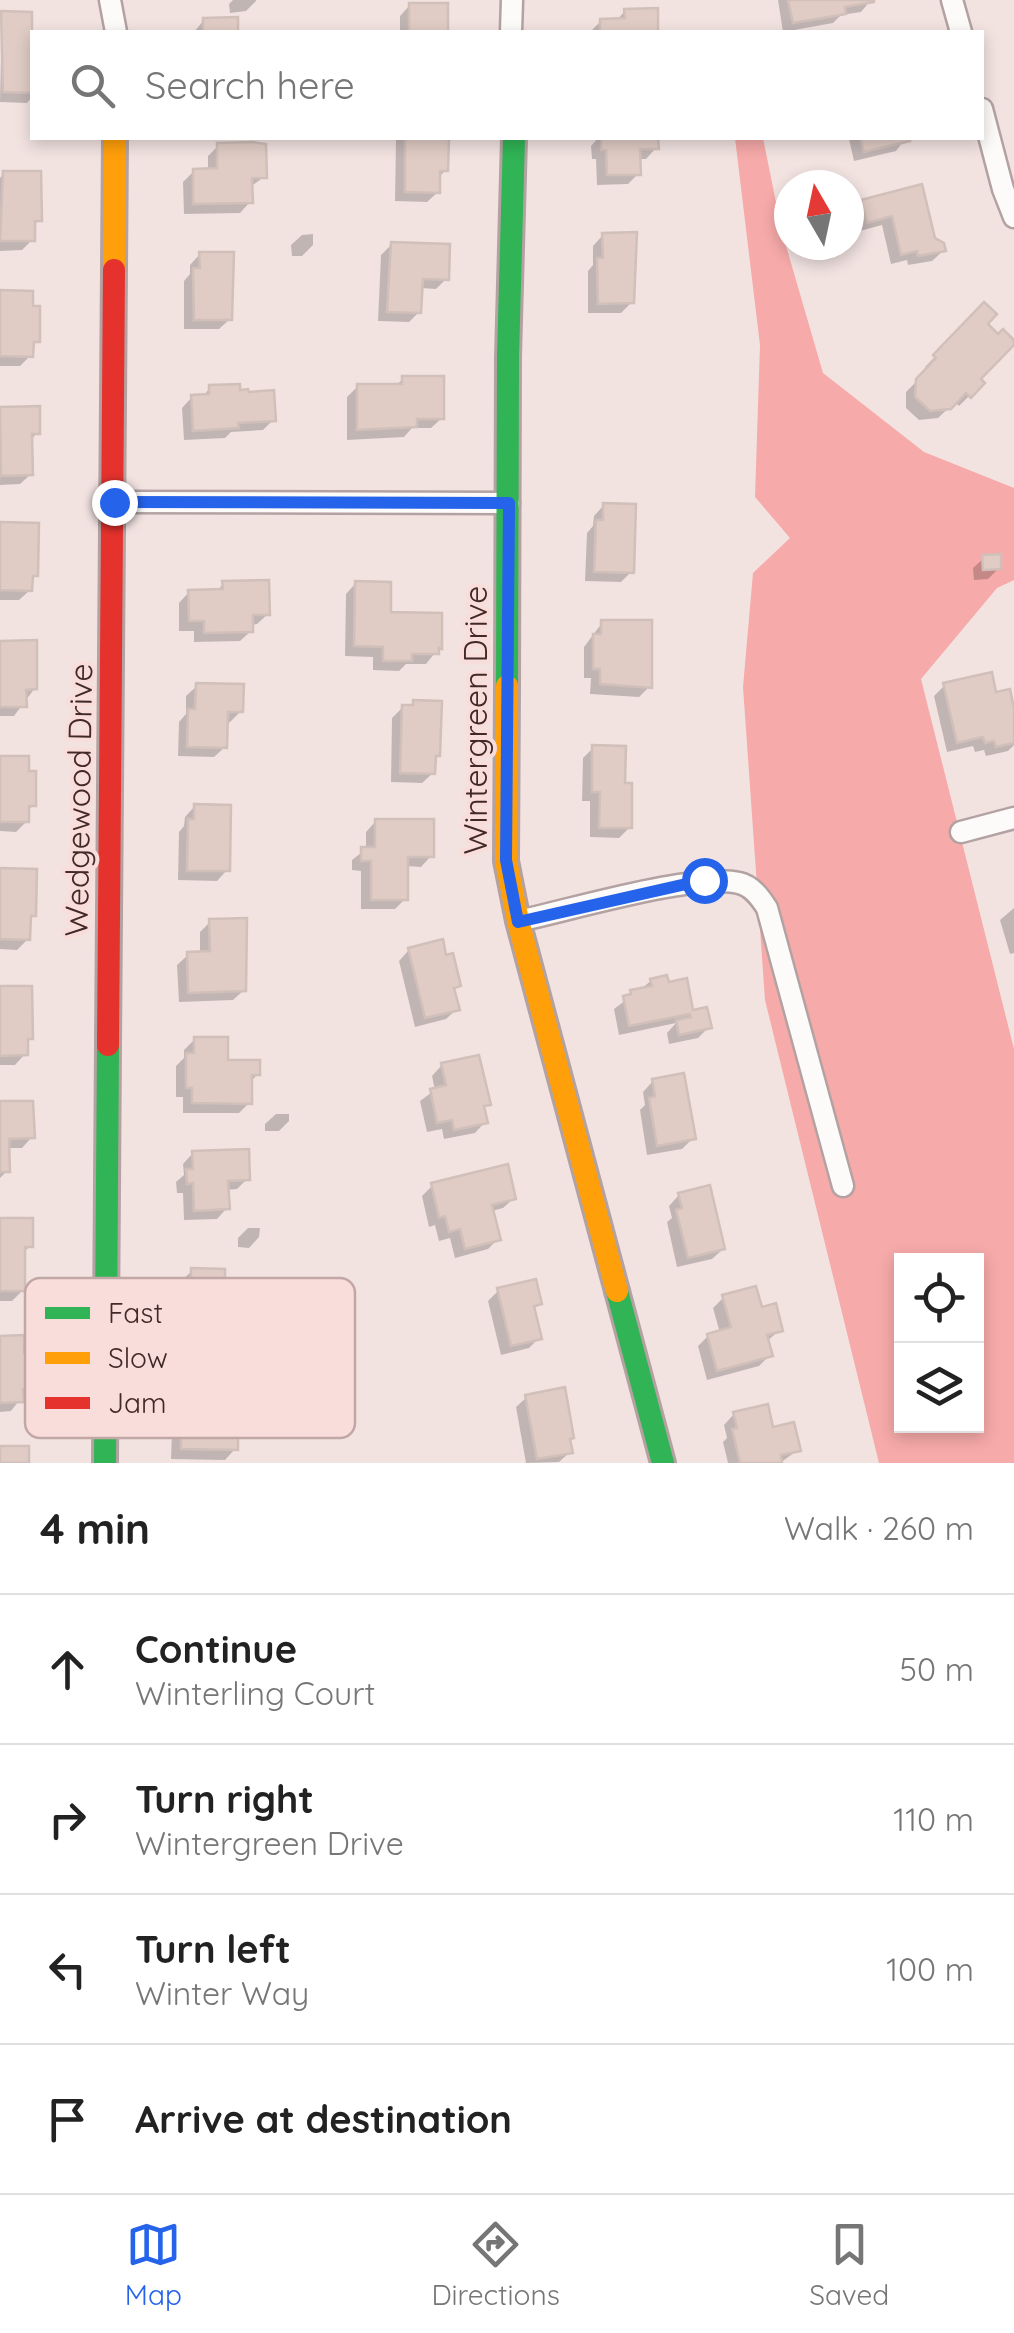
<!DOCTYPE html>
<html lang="en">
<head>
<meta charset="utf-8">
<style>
  body { margin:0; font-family:Quicksand,sans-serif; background:#f6f6f6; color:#222 }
  .controls { position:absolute; right:30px; bottom:30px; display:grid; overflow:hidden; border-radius:0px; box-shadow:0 5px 15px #0003 }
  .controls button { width:90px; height:90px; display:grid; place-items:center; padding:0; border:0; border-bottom:2px solid #e0e0e0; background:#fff; color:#222; font:50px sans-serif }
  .compass { position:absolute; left:774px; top:170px; width:90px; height:90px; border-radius:50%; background:#fff; box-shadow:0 5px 15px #0003; rotate:351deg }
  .stop { position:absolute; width:30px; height:30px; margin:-22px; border:8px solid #2563eb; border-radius:50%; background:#fff }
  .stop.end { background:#2563eb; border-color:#fff; box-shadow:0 2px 10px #0008 }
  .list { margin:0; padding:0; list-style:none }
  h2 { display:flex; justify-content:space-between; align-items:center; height:130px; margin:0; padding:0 40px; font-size:42px }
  h2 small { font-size:32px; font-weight:400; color:#767676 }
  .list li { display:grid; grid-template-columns:65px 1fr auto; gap:30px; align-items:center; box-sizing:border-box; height:150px; padding:0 40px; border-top:2px solid #e0e0e0 }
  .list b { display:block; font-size:38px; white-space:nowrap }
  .list p { margin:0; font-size:32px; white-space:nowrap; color:#767676 }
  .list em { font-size:32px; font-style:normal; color:#767676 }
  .icon { flex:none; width:55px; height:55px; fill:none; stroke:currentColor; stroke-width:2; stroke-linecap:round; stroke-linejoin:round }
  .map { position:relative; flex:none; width:1014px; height:1463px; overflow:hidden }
  .search { position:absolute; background:#fff; box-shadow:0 5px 15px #0003; left:30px; right:30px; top:30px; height:110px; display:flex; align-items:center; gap:25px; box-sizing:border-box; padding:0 35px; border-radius:0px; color:#767676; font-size:38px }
  .sheet { height:730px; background:#fff }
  nav { display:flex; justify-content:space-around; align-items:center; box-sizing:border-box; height:140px; border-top:2px solid #e0e0e0; background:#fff; font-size:28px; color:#767676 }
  nav a { display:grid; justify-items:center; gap:5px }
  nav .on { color:#2563eb }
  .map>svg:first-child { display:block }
</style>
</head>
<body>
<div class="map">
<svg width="1014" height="1463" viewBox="0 0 1014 1463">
  <rect width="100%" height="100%" fill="#f2e3e1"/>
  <!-- forest -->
  <path fill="#f6aaa9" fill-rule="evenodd" d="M 735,138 L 763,138 L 782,232 L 823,373 L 924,452 L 1014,488 L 1014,580 L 997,588 L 921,679 L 1014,1049 L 1014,1463 L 879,1463 L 765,1000 L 743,687 L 753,573 L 790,538 L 755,497 L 760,345 ZM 902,1260 L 976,1260 L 976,1426 L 902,1426 Z"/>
  <!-- shadow -->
  <g fill="#0003">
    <polygon points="233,0 256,0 256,1 246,11 230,13 229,4"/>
    <polygon points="871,0 861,12 841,15 833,23 783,32 778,0"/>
    <polygon points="410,5 445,5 446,32 400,32 400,16"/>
    <polygon points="625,11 656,11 656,32 590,32 601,21 616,21"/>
    <polygon points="2,14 29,52 32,52 32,97 27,103 0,102"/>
    <polygon points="204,20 235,20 236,32 194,32"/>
    <polygon points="396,138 439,138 446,170 438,178 438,192 427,202 395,201"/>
    <polygon points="598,138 656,138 656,148 646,159 638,159 638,174 628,184 597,185 596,159 592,159 591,146"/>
    <polygon points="906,138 896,151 854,161 849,139"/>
    <polygon points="218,146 264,177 250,187 250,202 240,213 184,214 183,182 194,171 208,171 208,156"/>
    <polygon points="4,173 39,220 32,227 32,240 22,250 0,251 0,178"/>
    <polygon points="920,187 933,240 943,251 932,261 908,265 907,260 891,264 882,225 856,232 852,213 862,202"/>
    <polygon points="313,234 313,245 302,256 292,256 291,245 302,235"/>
    <polygon points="603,235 632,302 621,313 588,313 588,271 593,265 593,246"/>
    <polygon points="392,244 447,278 436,289 420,288 419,312 409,322 378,321 381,255"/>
    <polygon points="200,254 230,319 219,329 184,329 184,281 190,274 190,265"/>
    <polygon points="0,293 37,341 31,347 31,355 20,366 0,366"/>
    <polygon points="984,306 977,379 982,383 959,406 955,402 938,418 919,420 906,408 906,392 928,370 925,367"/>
    <polygon points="403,379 442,418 431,428 412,428 404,437 347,440 347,397 358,386 395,386"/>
    <polygon points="210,388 238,392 273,420 263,430 231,432 225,438 184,440 182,408 192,397 202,397"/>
    <polygon points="1,410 37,433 30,441 31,474 20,484 0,485"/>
    <polygon points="604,505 631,572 621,582 585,581 587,533 593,526 594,516"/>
    <polygon points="0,525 36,575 30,581 30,590 19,600 0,600"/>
    <polygon points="984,558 999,568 988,579 974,580 973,568"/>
    <polygon points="356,583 388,615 439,648 426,664 406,664 399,671 373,670 373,657 345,656 346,594"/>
    <polygon points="223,584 268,614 257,624 251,625 251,631 240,641 194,642 194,631 179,631 179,603 189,592 216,592"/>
    <polygon points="602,623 649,687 639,697 590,694 591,678 584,678 584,647"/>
    <polygon points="0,643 35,688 14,716 0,716"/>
    <polygon points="945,685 994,695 1014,719 1014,745 1008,751 986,756 984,750 975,752 973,746 947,752 934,696"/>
    <polygon points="197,686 241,711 230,722 226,722 225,747 214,757 178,756 179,722 186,714 186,696"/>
    <polygon points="414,703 438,755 433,760 433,773 422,783 391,782 392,718 403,707 410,707"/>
    <polygon points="593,748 623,785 630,827 619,838 590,837 590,801 582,801 583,758"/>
    <polygon points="0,758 33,805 27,812 27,821 16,832 0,831"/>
    <polygon points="195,806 227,870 217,881 178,880 179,832 184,826 185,817"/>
    <polygon points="376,821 431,856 421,867 406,866 405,899 395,909 361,909 361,871 352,870 352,860 366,849 366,832"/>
    <polygon points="0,870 33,915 28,919 28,939 17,950 0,949"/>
    <polygon points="1014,908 1014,953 1010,954 1000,920"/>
    <polygon points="210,922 244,990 233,1000 179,1002 177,965 188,955 200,954 200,932"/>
    <polygon points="409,950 458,986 452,991 457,1009 446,1019 415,1027 399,961"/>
    <polygon points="651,981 691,1013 709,1027 698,1038 669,1044 667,1033 676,1023 619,1035 614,1009"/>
    <polygon points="0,989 30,1038 25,1043 25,1054 15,1065 0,1065"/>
    <polygon points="195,1039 225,1063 258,1074 249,1083 249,1103 239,1113 183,1113 183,1097 176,1097 176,1066 184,1058 184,1050"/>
    <polygon points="442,1065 488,1104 482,1110 485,1122 475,1133 444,1139 442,1129 427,1132 420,1101 435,1090 432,1076"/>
    <polygon points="653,1081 693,1138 682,1149 647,1155 640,1110 645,1105 643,1092"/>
    <polygon points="0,1104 32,1137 22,1148 7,1148 7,1171 0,1178"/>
    <polygon points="276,1114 289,1114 289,1121 279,1131 265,1131 265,1124"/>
    <polygon points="193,1153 247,1179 237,1189 226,1190 227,1208 217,1219 184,1220 183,1193 177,1193 176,1182 184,1175 183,1164"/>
    <polygon points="432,1186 514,1198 503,1208 492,1211 498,1239 488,1249 455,1258 450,1238 439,1241 435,1225 429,1227 422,1196"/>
    <polygon points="679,1195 723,1249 712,1259 677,1267 667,1222 672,1218 669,1206"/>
    <polygon points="0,1221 30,1246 23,1253 23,1290 12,1301 0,1301"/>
    <polygon points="248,1228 260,1228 259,1237 249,1248 238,1247 238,1238"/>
    <polygon points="192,1271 236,1305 225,1316 222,1335 214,1343 237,1346 236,1355 226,1365 208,1363 209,1354 217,1346 174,1345 175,1296 181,1290 181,1281"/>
    <polygon points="499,1290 539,1304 533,1310 539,1338 529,1348 501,1355 488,1301"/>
    <polygon points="724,1297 760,1310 780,1330 766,1342 770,1355 759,1366 707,1380 698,1346 708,1336 720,1333 713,1308"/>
    <polygon points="0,1339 29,1388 11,1411 0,1412"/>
    <polygon points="208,1395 256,1418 245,1428 236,1428 235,1449 225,1460 171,1459 172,1431 182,1420 197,1421 197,1406"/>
    <polygon points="527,1397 568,1441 570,1452 559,1462 526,1463 516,1407"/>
    <polygon points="734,1414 771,1430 798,1450 780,1463 728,1463 723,1442 727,1438 724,1425"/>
  </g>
  <!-- building -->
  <g fill="#e0ccc5" stroke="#d1bfba" stroke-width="2.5">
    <polygon points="788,0 874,0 874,2 845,7 846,14 793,23"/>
    <rect x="409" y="3" width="39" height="29"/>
    <polygon points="658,8 658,32 600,32 600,19 625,18 624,9"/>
    <polygon points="1,11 32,12 32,93 3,92"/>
    <polygon points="238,17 238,32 203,32 203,18"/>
    <polygon points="405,138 449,138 448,171 440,171 440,193 405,192"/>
    <polygon points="601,138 658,138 659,149 640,149 641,175 607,175 606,150 601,150"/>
    <polygon points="860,138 909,138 910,141 864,152"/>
    <polygon points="253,142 266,144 267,178 252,178 253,203 193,204 193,169 217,168 217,143"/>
    <polygon points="3,171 41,171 42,221 35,221 35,241 0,241"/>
    <polygon points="922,184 935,238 944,243 946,251 918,256 917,251 901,255 892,216 867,223 861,200"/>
    <polygon points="637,232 634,303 598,304 597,258 603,258 602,233"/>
    <polygon points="391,242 450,244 449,280 423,279 421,313 387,312"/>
    <polygon points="199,252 234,252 232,320 194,320 193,268 200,268"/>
    <polygon points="0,290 33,291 33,306 40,306 40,342 34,342 33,357 0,356"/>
    <polygon points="984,302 997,314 988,324 998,334 1003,329 1014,340 1014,345 981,379 985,383 971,398 966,393 951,409 930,411 915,397 916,379 936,358 933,355"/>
    <polygon points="402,376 444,376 444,419 417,419 417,427 357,430 357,384 402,384"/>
    <polygon points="240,384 240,390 248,389 249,392 274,390 276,421 238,423 239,428 193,431 191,395 209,394 209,385"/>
    <polygon points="40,406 40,434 32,434 33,475 1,476 0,407"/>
    <polygon points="603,503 636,504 634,573 594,572 596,520 603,520"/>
    <polygon points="0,522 39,523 38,576 33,576 32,591 0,590"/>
    <polygon points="1001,554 1001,569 983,570 982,555"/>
    <polygon points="269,580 270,615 253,615 253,632 204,633 204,621 189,621 188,590 223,589 222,581"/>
    <polygon points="355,581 391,582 391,612 442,613 442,649 439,648 439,654 412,654 412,661 383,661 383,647 354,646"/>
    <polygon points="601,620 652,620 652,688 600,684 600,669 593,669 593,634 601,634"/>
    <polygon points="37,640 37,689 26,690 27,707 0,707 0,641"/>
    <polygon points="992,672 996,692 1010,689 1014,708 1014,743 996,747 994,741 985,743 983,737 957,743 943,683"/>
    <polygon points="196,683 244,684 243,712 228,712 227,748 187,747 188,709 195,709"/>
    <polygon points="413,700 442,701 440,756 436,756 435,774 400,773 402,705 413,705"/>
    <polygon points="592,745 626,746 625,783 632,783 632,828 599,828 600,792 592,792"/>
    <polygon points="0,756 29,756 29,771 36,771 36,806 29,806 29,822 0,822"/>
    <polygon points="194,804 231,805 230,871 187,871 188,819 194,819"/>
    <polygon points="375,819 434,819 434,857 408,857 408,900 371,900 371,861 361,861 361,847 375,847"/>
    <polygon points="0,868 37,869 36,916 31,916 30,940 0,939"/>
    <polygon points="247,918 246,991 188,993 187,952 210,951 209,919"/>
    <polygon points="443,939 446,955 453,953 461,986 454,988 460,1010 425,1018 408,948"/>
    <polygon points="667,975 669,982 687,978 693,1010 707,1007 712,1028 679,1035 676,1020 691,1017 690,1014 629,1026 623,996 631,994 630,990 652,986 650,979"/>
    <polygon points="0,986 32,986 33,1039 28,1039 28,1055 0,1056"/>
    <polygon points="194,1037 228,1037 228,1060 260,1060 260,1075 252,1075 252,1104 192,1103 192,1088 186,1088 186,1053 194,1053"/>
    <polygon points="479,1055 491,1105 484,1106 488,1123 454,1130 452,1120 437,1123 430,1089 446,1085 441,1063"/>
    <polygon points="684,1073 696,1139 657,1146 649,1098 655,1096 652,1079"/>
    <polygon points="0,1101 33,1101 35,1138 9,1139 10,1172 0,1172"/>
    <polygon points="249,1149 250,1180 228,1181 230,1209 194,1211 193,1183 187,1184 186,1169 193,1169 192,1151"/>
    <polygon points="508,1164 516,1199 492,1205 501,1240 465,1249 460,1229 449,1232 445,1216 439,1218 431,1183"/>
    <polygon points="710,1185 725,1249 688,1258 676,1210 682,1208 678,1193"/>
    <polygon points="0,1218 33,1218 33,1247 25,1247 25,1291 0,1291"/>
    <polygon points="191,1268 225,1269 225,1288 239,1288 238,1306 226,1306 225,1336 184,1336 185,1283 191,1283"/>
    <polygon points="536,1279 542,1304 534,1306 542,1339 511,1346 497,1288"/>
    <polygon points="756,1286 762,1307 776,1303 783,1331 767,1335 773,1356 717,1371 707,1334 731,1327 722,1295"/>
    <polygon points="24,1335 24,1353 30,1352 31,1389 23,1389 24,1402 0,1403 0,1336"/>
    <polygon points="565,1387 574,1438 570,1439 573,1453 537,1459 525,1395"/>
    <polygon points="207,1392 259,1393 258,1419 238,1418 238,1450 181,1449 181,1418 206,1418"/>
    <polygon points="768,1404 773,1427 794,1422 801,1451 781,1455 782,1463 740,1463 732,1429 737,1428 733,1412"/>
    <rect x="0" y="1446" width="29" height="17"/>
  </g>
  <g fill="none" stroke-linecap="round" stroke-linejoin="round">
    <defs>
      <g id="street">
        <polyline points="110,0 116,32"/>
        <polyline points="952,0 961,32"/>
        <polyline points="511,32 512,0"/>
        <polyline points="982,109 1003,189 1014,217"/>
        <polyline points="113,502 509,503"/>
        <polyline points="961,832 1014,818"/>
        <path d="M 518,921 C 567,911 696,872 739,883 C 752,886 760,897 767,908 L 843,1186"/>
      </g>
      <g id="fast">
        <polyline points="507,686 508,357 514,138"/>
        <polyline points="617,1291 663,1463"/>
        <polyline points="105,1463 108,1045"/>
      </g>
      <g id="slow">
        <polyline points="114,270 115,138"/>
        <polyline points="507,686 506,861 518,921 617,1291"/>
      </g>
      <polyline id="jam" points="108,1045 114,270"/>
    </defs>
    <!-- street casing -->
    <use href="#street" stroke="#b3a2a1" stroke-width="25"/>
    <!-- fast casing -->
    <use href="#fast" stroke="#b3a2a1" stroke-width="28"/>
    <!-- slow casing -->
    <use href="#slow" stroke="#b3a2a1" stroke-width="28"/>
    <!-- jam casing -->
    <use href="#jam" stroke="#b3a2a1" stroke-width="28"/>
    <!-- street -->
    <use href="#street" stroke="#fdfbfa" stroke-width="20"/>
    <!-- fast -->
    <use href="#fast" stroke="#30b455" stroke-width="22"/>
    <!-- slow -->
    <use href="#slow" stroke="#ff9f0a" stroke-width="22"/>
    <!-- jam -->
    <use href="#jam" stroke="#e5322d" stroke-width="22"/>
  </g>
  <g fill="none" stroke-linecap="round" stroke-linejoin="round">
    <!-- route -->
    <polyline stroke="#2563eb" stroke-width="12" points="114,502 509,503 506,860 518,922 704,880"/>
  </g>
  <g text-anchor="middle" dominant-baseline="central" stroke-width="8" stroke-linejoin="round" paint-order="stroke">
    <!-- street labels -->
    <g font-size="32" fill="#412928" stroke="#f8dddb">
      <text transform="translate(475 720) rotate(-90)">Wintergreen Drive</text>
      <text transform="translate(78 800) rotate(-89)">Wedgewood Drive</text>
    </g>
  </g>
  <!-- legend -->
  <rect x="25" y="1278" width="330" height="160" rx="15" fill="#f8dddb" stroke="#c1a7a5" stroke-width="2.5"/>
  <rect x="45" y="1307" width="45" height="12" fill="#30b455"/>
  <rect x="45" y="1352" width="45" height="12" fill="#ff9f0a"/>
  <rect x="45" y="1397" width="45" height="12" fill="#e5322d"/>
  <g font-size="28" fill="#412928">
    <text x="108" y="1323">Fast</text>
    <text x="108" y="1368">Slow</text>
    <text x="108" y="1413">Jam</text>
  </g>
</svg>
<div class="controls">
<button><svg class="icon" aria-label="locate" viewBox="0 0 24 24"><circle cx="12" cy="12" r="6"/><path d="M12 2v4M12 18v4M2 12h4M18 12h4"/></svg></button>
<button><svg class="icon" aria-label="layers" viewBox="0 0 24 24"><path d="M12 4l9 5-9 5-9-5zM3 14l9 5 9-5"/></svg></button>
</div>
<svg class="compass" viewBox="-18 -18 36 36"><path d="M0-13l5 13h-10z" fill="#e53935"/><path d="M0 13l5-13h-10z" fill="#767676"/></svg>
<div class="stop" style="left:704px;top:880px"></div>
<div class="stop end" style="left:114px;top:502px"></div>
<div class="search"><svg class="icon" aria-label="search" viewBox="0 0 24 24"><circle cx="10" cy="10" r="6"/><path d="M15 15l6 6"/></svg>Search here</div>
</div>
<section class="sheet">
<h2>4 min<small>Walk · 260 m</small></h2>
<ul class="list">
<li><svg class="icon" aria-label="ahead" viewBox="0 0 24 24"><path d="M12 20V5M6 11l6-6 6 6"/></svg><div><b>Continue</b><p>Winterling Court</p></div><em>50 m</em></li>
<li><svg class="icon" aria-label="right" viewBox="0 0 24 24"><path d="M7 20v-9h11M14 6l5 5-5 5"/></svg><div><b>Turn right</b><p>Wintergreen Drive</p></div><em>110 m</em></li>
<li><svg class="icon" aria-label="left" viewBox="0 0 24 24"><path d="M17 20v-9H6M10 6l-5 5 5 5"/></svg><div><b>Turn left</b><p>Winter Way</p></div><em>100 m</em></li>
<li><svg class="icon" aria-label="arrive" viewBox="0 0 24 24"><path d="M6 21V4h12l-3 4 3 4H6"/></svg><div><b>Arrive at destination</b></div></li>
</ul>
</section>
<nav>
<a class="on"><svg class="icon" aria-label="map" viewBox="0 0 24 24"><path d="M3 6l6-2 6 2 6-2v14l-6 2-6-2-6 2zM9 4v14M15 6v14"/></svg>Map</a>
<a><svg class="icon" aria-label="directions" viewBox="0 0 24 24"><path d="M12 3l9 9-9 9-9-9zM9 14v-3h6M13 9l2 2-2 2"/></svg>Directions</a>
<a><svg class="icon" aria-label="saved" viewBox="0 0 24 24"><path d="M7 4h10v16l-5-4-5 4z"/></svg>Saved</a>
</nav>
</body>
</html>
